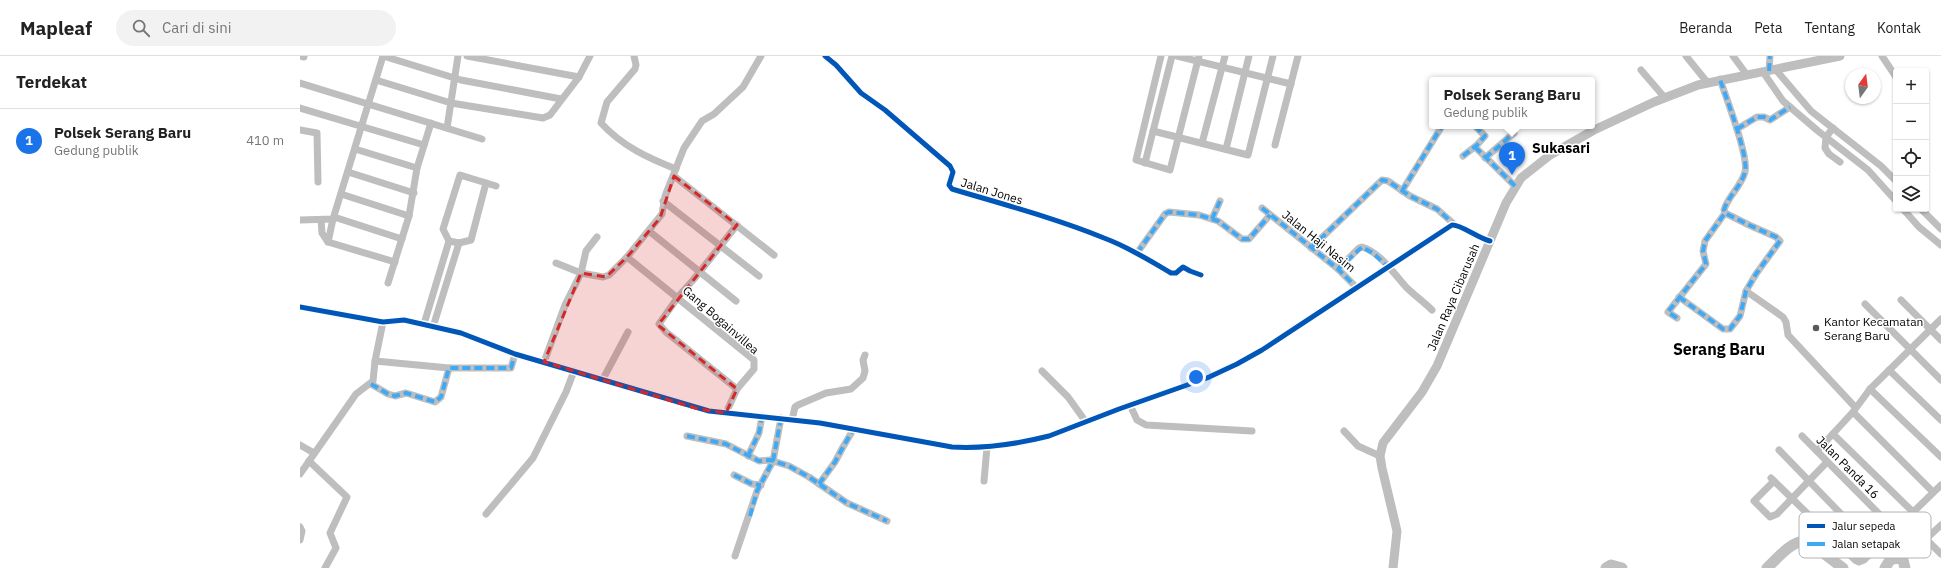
<!DOCTYPE html>
<html lang="id">
<head>
<meta charset="utf-8">
<style>
  body { margin:0; font-family:"IBM Plex Sans",sans-serif; background:#f2f2f2; color:#222 }
  .controls { position:absolute; right:12px; top:12px; display:grid; overflow:hidden; border-radius:4px; box-shadow:0 1px 3px #0004 }
  .controls button { width:36px; height:36px; display:grid; place-items:center; padding:0; border:0; border-bottom:1px solid #e0e0e0; background:#fff; color:#222; font:20px sans-serif }
  .compass { position:absolute; left:1545px; top:12px; width:36px; height:36px; border-radius:50%; background:#fff; box-shadow:0 1px 3px #0004; rotate:14deg }
  .you { position:absolute; left:896px; top:321px; width:14px; height:14px; margin:-10px; border:3px solid #fff; border-radius:50%; background:#1a73e8; box-shadow:0 0 0 6px #1a73e833 }
  .badge { display:grid; place-items:center; width:26px; height:26px; border-radius:50%; background:#1a73e8; color:#fff; font-size:13px; font-weight:700 }
  .pin { position:absolute; translate:-50% -33px; filter:drop-shadow(0 1px 2px #0008) }
  .pin::after { content:''; position:absolute; top:21px; width:14px; height:12px; background:inherit; clip-path:polygon(0 0,100% 0,50% 100%) }
  .popup { position:absolute; left:1129px; top:21px; width:166px; height:52px; box-sizing:border-box; display:grid; place-content:center; border-radius:4px; background:#fff; filter:drop-shadow(0 1px 3px #0005); font-size:13px; white-space:nowrap; color:#767676 }
  .popup b { font-size:15px; color:#222 }
  .popup::after { content:''; position:absolute; left:50%; top:100%; margin-left:-8px; border:8px solid transparent; border-top-color:#fff }
  .list { margin:0; padding:0; list-style:none }
  h2 { display:flex; justify-content:space-between; align-items:center; height:52px; margin:0; padding:0 16px; font-size:17px }
  h2 small { font-size:13px; font-weight:400; color:#767676 }
  .list li { display:grid; grid-template-columns:26px 1fr auto; gap:12px; align-items:center; box-sizing:border-box; height:64px; padding:0 16px; border-top:1px solid #e0e0e0 }
  .list b { display:block; font-size:15px; white-space:nowrap }
  .list p { margin:0; font-size:13px; white-space:nowrap; color:#767676 }
  .list em { font-size:13px; font-style:normal; color:#767676 }
  .icon { flex:none; width:22px; height:22px; fill:none; stroke:currentColor; stroke-width:2; stroke-linecap:round; stroke-linejoin:round }
  .map { position:relative; flex:none; width:1641px; height:512px; overflow:hidden }
  header { display:flex; align-items:center; gap:24px; box-sizing:border-box; height:56px; padding:0 20px; background:#fff; border-bottom:1px solid #e0e0e0 }
  header strong { font-size:19px }
  nav { display:flex; gap:22px; margin-inline-start:auto; font-size:14px }
  .search { width:280px; height:36px; background:#f2f2f2; display:flex; align-items:center; gap:10px; box-sizing:border-box; padding:0 14px; border-radius:22px; color:#767676; font-size:15px }
  main { display:flex }
  aside { flex:1; background:#fff }
  .map>svg:first-child { display:block }
</style>
</head>
<body>
<header>
<strong>Mapleaf</strong>
<div class="search"><svg class="icon" aria-label="search" viewBox="0 0 24 24"><circle cx="10" cy="10" r="6"/><path d="M15 15l6 6"/></svg>Cari di sini</div>
<nav><a>Beranda</a><a>Peta</a><a>Tentang</a><a>Kontak</a></nav>
</header>
<main>
<aside>
<h2>Terdekat<small></small></h2>
<ul class="list">
<li><span class="badge">1</span><div><b>Polsek Serang Baru</b><p>Gedung publik</p></div><em>410 m</em></li>
</ul>
</aside>
<div class="map">
<svg width="1641" height="512" viewBox="0 0 1641 512">
  <rect width="100%" height="100%" fill="#fff"/>
  <g fill="none" stroke-linecap="round" stroke-linejoin="round">
    <!-- river -->
    <g stroke="#bfbfbf" stroke-width="11">
      <polyline points="1306,512 1311,509 1322,512"/>
      <path d="M 1467,512 C 1477,503 1491,485 1505,485 C 1509,485 1537,508 1543,512"/>
      <polyline points="1585,512 1590,504 1597,502 1603,504 1605,512"/>
    </g>
    <!-- minor -->
    <g stroke="#bebebe" stroke-width="7">
      <polyline points="0,0 4,1"/>
      <polyline points="83,0 161,24 261,43"/>
      <polyline points="167,0 279,21"/>
      <path d="M 334,0 L 336,9 L 335,13 L 307,46 L 301,67 C 322,90 348,102 376,113"/>
      <path d="M 525,0 L 536,9 L 561,37 L 585,54 L 650,110 L 653,116 L 649,129 L 652,133 C 702,148 755,162 804,182 C 828,191 849,204 871,217 L 876,217 L 883,211 L 890,215 L 901,219"/>
      <polyline points="861,0 836,104 870,114 899,0"/>
      <polyline points="877,0 991,28"/>
      <polyline points="1386,0 1407,26"/>
      <polyline points="1433,0 1447,19"/>
      <polyline points="1582,0 1596,21"/>
      <polyline points="1341,14 1365,42"/>
      <polyline points="1476,14 1511,55 1581,110 1596,125"/>
      <polyline points="1469,15 1470,0"/>
      <polyline points="1463,16 1483,45 1518,75 1568,114 1596,145"/>
      <polyline points="76,24 151,47 243,62 250,59 279,21 290,0"/>
      <polyline points="0,27 182,83"/>
      <polyline points="0,52 124,89"/>
      <polyline points="147,72 158,0"/>
      <polyline points="1533,72 1526,81 1525,92 1529,98 1540,106"/>
      <polyline points="1437,73 1457,61 1464,61 1470,64 1490,51"/>
      <polyline points="0,74 17,77 18,126"/>
      <polyline points="853,75 948,99 973,0"/>
      <polyline points="902,87 925,0"/>
      <polyline points="975,89 998,0"/>
      <polyline points="1175,91 1215,130"/>
      <polyline points="55,93 117,112"/>
      <polyline points="926,93 949,0"/>
      <polyline points="1163,100 1177,89 1185,80 1175,70"/>
      <polyline points="1185,102 1214,77"/>
      <polyline points="845,107 872,0"/>
      <polyline points="48,116 114,137"/>
      <polyline points="374,120 474,199"/>
      <polyline points="186,127 171,184 159,187 149,185 143,173 160,119 196,130"/>
      <polyline points="1102,135 1142,70"/>
      <polyline points="41,138 109,160"/>
      <polyline points="363,145 459,220"/>
      <polyline points="962,152 1038,213 1057,232"/>
      <polyline points="1603,153 1619,171 1641,189"/>
      <polyline points="1621,153 1641,173"/>
      <polyline points="34,161 102,183"/>
      <polyline points="912,163 920,145"/>
      <polyline points="0,164 33,163 83,0"/>
      <polyline points="21,164 22,177 28,186 95,206"/>
      <polyline points="349,175 436,245"/>
      <polyline points="28,186 33,163"/>
      <polyline points="1011,192 1082,124 1088,125 1110,140 1137,153 1155,169"/>
      <polyline points="837,197 865,158 869,156 899,159 918,165 942,183 949,183 970,159"/>
      <polyline points="327,201 454,304 454,313 437,333 426,357"/>
      <polyline points="256,207 281,217 303,221 309,219 327,201 362,158 365,140 384,92 402,65 414,58 443,31 461,0"/>
      <path d="M 1038,213 L 1059,192 L 1062,191 C 1080,196 1094,218 1106,231 C 1114,239 1124,246 1132,254"/>
      <polyline points="88,227 109,160 117,112 131,67"/>
      <polyline points="1446,235 1483,261 1486,266 1488,279 1555,351"/>
      <path d="M 1379,241 L 1423,273 L 1430,273 L 1440,260 L 1446,235 L 1456,218 L 1480,185 L 1476,181 L 1449,169 L 1425,157 L 1424,154 C 1428,140 1441,131 1445,116 C 1449,100 1426,42 1420,23"/>
      <polyline points="1601,244 1641,284"/>
      <polyline points="1565,248 1641,324"/>
      <path d="M 0,251 L 83,266 L 104,264 L 161,277 L 215,298 L 409,355 L 520,367 L 652,391 C 685,393 717,388 749,380 L 819,353 L 907,322 L 937,308 L 962,294 L 1152,169 C 1160,168 1178,182 1190,185"/>
      <polyline points="1377,262 1368,256 1406,208 1403,195 1405,185 1425,157"/>
      <polyline points="124,268 149,185"/>
      <polyline points="133,271 159,187"/>
      <polyline points="75,305 149,312"/>
      <polyline points="244,306 265,249 281,217 286,195 297,181"/>
      <polyline points="1589,314 1641,364"/>
      <polyline points="742,315 768,341 786,366"/>
      <polyline points="303,323 328,276"/>
      <polyline points="71,328 88,338 95,340 106,337 135,346 141,341 149,312 211,312 215,298"/>
      <polyline points="437,333 366,276 359,268 378,241 394,223 437,169"/>
      <polyline points="1570,333 1641,401"/>
      <polyline points="830,349 837,364 846,369 952,375"/>
      <polyline points="492,364 495,351 498,349 526,337 551,333 563,322 565,315 563,304 565,299"/>
      <polyline points="1044,375 1058,390 1080,400"/>
      <polyline points="1533,378 1613,456"/>
      <polyline points="387,380 426,388 459,405 470,404 489,410 509,421 547,447 587,465"/>
      <polyline points="1502,380 1595,474"/>
      <polyline points="0,389 14,397"/>
      <polyline points="1479,394 1575,493"/>
      <polyline points="1517,395 1553,356"/>
      <polyline points="448,400 459,377 462,360"/>
      <polyline points="9,405 47,441 30,477 36,492 25,512"/>
      <polyline points="0,418 56,338 73,325 75,305 83,266"/>
      <polyline points="434,419 452,428 461,429"/>
      <polyline points="1471,422 1555,504 1559,506 1564,504 1641,429"/>
      <polyline points="684,425 687,391"/>
      <polyline points="1474,425 1454,445 1470,461 1477,458 1527,406"/>
      <polyline points="519,428 535,406 543,391 553,374"/>
      <polyline points="1633,436 1553,356 1570,333 1641,263"/>
      <polyline points="186,458 233,402 266,336 274,315"/>
      <polyline points="1607,464 1641,498"/>
      <polyline points="0,471 2,475 0,484"/>
      <polyline points="1626,483 1641,469"/>
      <polyline points="435,500 457,435 473,405 481,362"/>
    </g>
    <!-- major -->
    <polyline stroke="#bebebe" stroke-width="9" points="1093,512 1097,475 1082,412 1080,400 1083,387 1122,336 1137,310 1206,147 1221,122 1250,99 1294,74 1354,46 1398,29 1540,0"/>
    <!-- quiet -->
    <g stroke="#3fa9f5" stroke-width="4" stroke-dasharray="8 4" stroke-linecap="butt">
      <polyline points="1469,15 1470,0"/>
      <polyline points="1437,73 1457,61 1464,61 1470,64 1490,51"/>
      <polyline points="1175,91 1215,130"/>
      <polyline points="1163,100 1177,89 1185,80 1175,70"/>
      <polyline points="1185,102 1214,77"/>
      <polyline points="1102,135 1142,70"/>
      <polyline points="962,152 1038,213 1057,232"/>
      <polyline points="912,163 920,145"/>
      <polyline points="1011,192 1082,124 1088,125 1110,140 1137,153 1155,169"/>
      <polyline points="837,197 865,158 869,156 899,159 918,165 942,183 949,183 970,159"/>
      <polyline points="1038,213 1062,191 1073,197 1089,212"/>
      <path d="M 1379,241 L 1423,273 L 1430,273 L 1440,260 L 1446,235 L 1456,218 L 1480,185 L 1476,181 L 1449,169 L 1425,157 L 1424,154 C 1428,140 1441,131 1445,116 C 1449,100 1426,42 1420,23"/>
      <polyline points="1377,262 1368,256 1406,208 1403,195 1405,185 1425,157"/>
      <polyline points="71,328 88,338 95,340 106,337 135,346 141,341 149,312 211,312 215,298"/>
      <polyline points="387,380 426,388 459,405 470,404 489,410 509,421 547,447 587,465"/>
      <polyline points="448,400 459,377 462,360"/>
      <polyline points="434,419 452,428 461,429"/>
      <polyline points="519,428 535,406 543,391 553,374"/>
      <polyline points="450,460 457,435 473,405 481,362"/>
    </g>
    <defs>
      <g id="cycleway">
        <path d="M 525,0 L 536,9 L 561,37 L 585,54 L 650,110 L 653,116 L 649,129 L 652,133 C 702,148 755,162 804,182 C 828,191 849,204 871,217 L 876,217 L 883,211 L 890,215 L 901,219"/>
        <path d="M 0,251 L 83,266 L 104,264 L 161,277 L 215,298 L 409,355 L 520,367 L 652,391 C 685,393 717,388 749,380 L 819,353 L 907,322 L 937,308 L 962,294 L 1152,169 C 1160,168 1178,182 1190,185"/>
      </g>
    </defs>
    <!-- cycleway casing -->
    <use href="#cycleway" stroke="#fff" stroke-width="8"/>
    <!-- cycleway -->
    <use href="#cycleway" stroke="#0057b8" stroke-width="5"/>
  </g>
  <!-- marked area -->
  <path fill="#d62828" fill-opacity="0.2" stroke="#d62828" stroke-width="3" stroke-dasharray="8 5" stroke-linejoin="round" d="M 374,120 L 437,169 L 358,269 L 437,333 L 426,357 L 398,353 L 244,306 L 281,217 L 306,221 L 327,201 L 360,162 Z"/>
  <!-- markers -->
  <circle fill="#595959" stroke="#fff" stroke-width="1.5" cx="1516" cy="272" r="4"/>
  <g text-anchor="middle" dominant-baseline="central" stroke-width="3" stroke-linejoin="round" paint-order="stroke">
    <!-- street labels -->
    <g font-size="12" fill="#000" stroke="#fff">
      <text transform="translate(692 135) rotate(17)">Jalan Jones</text>
      <text transform="translate(1019 185) rotate(39)">Jalan Haji Nasim</text>
      <text transform="translate(1153 241) rotate(-67)">Jalan Raya Cibarusah</text>
      <text transform="translate(421 264) rotate(41)">Gang Bogainvillea</text>
      <text transform="translate(1548 411) rotate(45)">Jalan Panda 16</text>
    </g>
    <!-- poi labels -->
    <g font-size="12" fill="#000" stroke="#fff" text-anchor="start">
      <text x="1524" y="265">Kantor Kecamatan<tspan x="1524" dy="14">Serang Baru</tspan></text>
    </g>
    <!-- quarter labels -->
    <g font-size="14" font-weight="bold" fill="#000" stroke="#fff">
      <text x="1261" y="92">Sukasari</text>
    </g>
    <!-- district labels -->
    <g font-size="16" font-weight="bold" fill="#000" stroke="#fff">
      <text x="1419" y="293">Serang Baru</text>
    </g>
  </g>
  <!-- legend -->
  <rect x="1499" y="456" width="132" height="46" rx="6" fill="#fff" stroke="#b2b2b2" stroke-width="1"/>
  <rect x="1507" y="468" width="18" height="4" fill="#0057b8"/>
  <rect x="1507" y="486" width="18" height="4" fill="#3fa9f5"/>
  <g font-size="11" fill="#000">
    <text x="1532" y="474">Jalur sepeda</text>
    <text x="1532" y="492">Jalan setapak</text>
  </g>
</svg>
<div class="controls">
<button>+</button>
<button>−</button>
<button><svg class="icon" aria-label="locate" viewBox="0 0 24 24"><circle cx="12" cy="12" r="6"/><path d="M12 2v4M12 18v4M2 12h4M18 12h4"/></svg></button>
<button><svg class="icon" aria-label="layers" viewBox="0 0 24 24"><path d="M12 4l9 5-9 5-9-5zM3 14l9 5 9-5"/></svg></button>
</div>
<svg class="compass" viewBox="-18 -18 36 36"><path d="M0-13l5 13h-10z" fill="#e53935"/><path d="M0 13l5-13h-10z" fill="#767676"/></svg>
<div class="you"></div>
<div class="pin badge" style="left:1212px;top:119px">1</div>
<div class="popup"><b>Polsek Serang Baru</b>Gedung publik</div>
</div>
</main>
</body>
</html>
